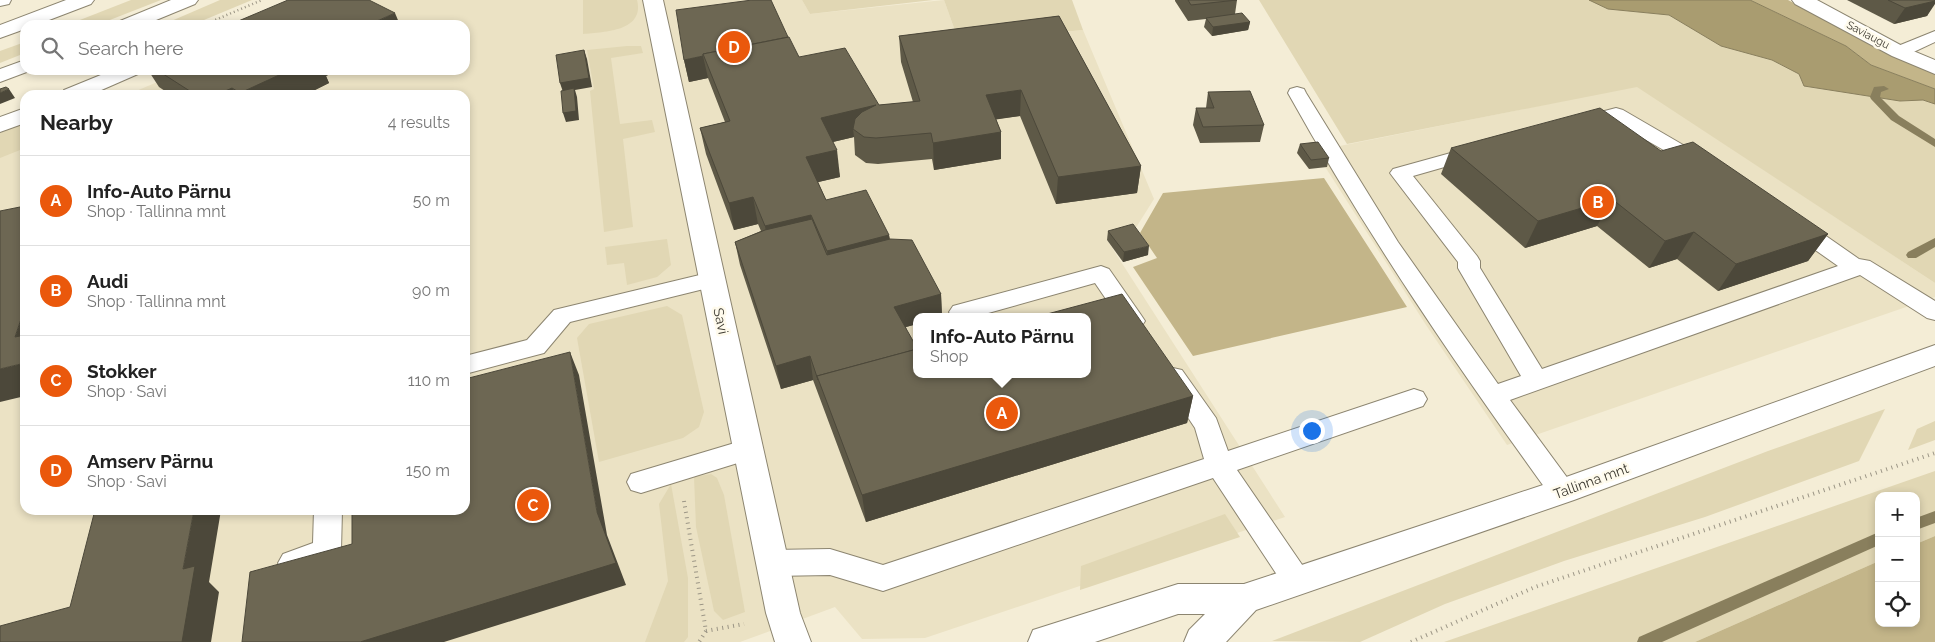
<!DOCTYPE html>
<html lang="en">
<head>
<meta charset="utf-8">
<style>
  body { margin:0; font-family:Raleway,sans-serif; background:#f2f2f2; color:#222 }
  .controls { position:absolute; right:15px; bottom:15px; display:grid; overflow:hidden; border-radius:10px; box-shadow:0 2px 8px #0003 }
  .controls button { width:45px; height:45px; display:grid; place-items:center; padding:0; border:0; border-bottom:1px solid #e0e0e0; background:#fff; color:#222; font:25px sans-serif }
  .you { position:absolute; left:1311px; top:430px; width:18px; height:18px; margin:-12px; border:4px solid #fff; border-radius:50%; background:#1a73e8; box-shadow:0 0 0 8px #1a73e833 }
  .badge { display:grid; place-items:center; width:32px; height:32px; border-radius:50%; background:#ea580c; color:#fff; font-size:16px; font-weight:700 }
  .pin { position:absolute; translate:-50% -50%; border:2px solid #fff; box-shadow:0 1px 5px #0006 }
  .popup { position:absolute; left:913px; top:313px; width:178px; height:65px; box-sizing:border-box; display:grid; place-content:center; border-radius:10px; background:#fff; filter:drop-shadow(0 1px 4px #0005); font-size:16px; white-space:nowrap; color:#767676 }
  .popup b { font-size:19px; color:#222 }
  .popup::after { content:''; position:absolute; left:50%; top:100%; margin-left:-10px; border:10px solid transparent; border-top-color:#fff }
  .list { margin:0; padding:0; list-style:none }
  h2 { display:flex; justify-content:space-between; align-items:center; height:65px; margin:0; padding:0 20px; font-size:21px }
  h2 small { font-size:16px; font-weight:400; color:#767676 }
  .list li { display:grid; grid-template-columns:32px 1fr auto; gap:15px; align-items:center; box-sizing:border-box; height:90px; padding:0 20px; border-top:1px solid #e0e0e0 }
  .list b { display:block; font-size:19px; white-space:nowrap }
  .list p { margin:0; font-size:16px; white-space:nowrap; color:#767676 }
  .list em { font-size:16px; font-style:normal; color:#767676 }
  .icon { flex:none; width:28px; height:28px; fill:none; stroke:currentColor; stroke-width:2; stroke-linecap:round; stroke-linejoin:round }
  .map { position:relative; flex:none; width:1935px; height:642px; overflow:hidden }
  .search { position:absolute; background:#fff; box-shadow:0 2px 8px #0003; left:20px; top:20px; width:450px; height:55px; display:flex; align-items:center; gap:12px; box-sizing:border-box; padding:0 18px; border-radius:15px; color:#767676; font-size:19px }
  .panel { position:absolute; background:#fff; box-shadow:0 2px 8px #0003; left:20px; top:90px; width:450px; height:425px; border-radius:15px }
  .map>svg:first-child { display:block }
</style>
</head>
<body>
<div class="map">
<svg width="1935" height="642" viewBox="0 0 1935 642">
  <rect width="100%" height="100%" fill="#f4edd6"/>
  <!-- built -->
  <g fill="#ebe2c4" fill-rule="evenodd">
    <path d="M 345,0 L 802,0 L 810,14 L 944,0 L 959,42 L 1083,30 L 1154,199 L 1132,234 L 1107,240 L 1285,517 L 925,638 L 862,639 L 835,607 L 740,642 L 0,642 L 0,148 L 25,138 L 25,510 L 465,510 L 465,95 L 127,95 L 185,70 L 465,70 L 465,25 L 288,25 ZM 917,317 L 1087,317 L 1087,374 L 917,374 Z"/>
    <polygon points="1637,86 1935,283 1935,297 1507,445 1426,325 1315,151"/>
  </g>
  <!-- green -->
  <g fill="#e1d7b4">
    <polygon points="131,0 161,0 97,25 67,25"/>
    <polygon points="220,0 252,0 192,25 162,25"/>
    <path d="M 583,0 L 637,0 C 645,31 605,32 583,34 Z"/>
    <polygon points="802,0 933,0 810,14"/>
    <polygon points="944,0 1072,0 1083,30 959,42"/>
    <polygon points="1259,0 1589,0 1609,9 1669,15 1721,46 1772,60 1799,74 1805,86 1900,101 1923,100 1935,104 1935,283 1637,87 1347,144"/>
    <polygon points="25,42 25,53 0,63 0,51"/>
    <polygon points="627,46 641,46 643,53 611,58 620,124 652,120 655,132 623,139 633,227 604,232 590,91 594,89 587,50"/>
    <polygon points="25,122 25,148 0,158 0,133"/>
    <polygon points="667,239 671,265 657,277 627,285 624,263 607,265 605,247"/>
    <polygon points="667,306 682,315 704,412 699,427 683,438 599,462 577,338 589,324"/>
    <polygon points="1885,409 1859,461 1705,517 1564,561 1445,604 1360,642 1272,641 1768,451"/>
    <polygon points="1935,421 1935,440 1908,450 1917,429"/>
    <polygon points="1935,471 1935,536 1916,544 1916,496 1879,496 1879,561 1695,642 1444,642"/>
    <polygon points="711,474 717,478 724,495 745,612 723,620 714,611 696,527 694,477"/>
    <polygon points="671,484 688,578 688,637 684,642 645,642 668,581 659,504"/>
    <polygon points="1225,514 1240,537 1080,590 1081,566"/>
  </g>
  <!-- forest -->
  <g fill="#c3b589">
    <polygon points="1750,0 1788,0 1870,43 1935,73 1935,89 1871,65 1846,46"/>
    <polygon points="1324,178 1407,307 1193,356 1133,267 1157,258 1140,233 1163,193"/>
    <polygon points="1935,536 1935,642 1695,642 1879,561 1879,623 1916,623 1916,544"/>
  </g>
  <!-- water -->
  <polygon fill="#a99c70" stroke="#897f5d" points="1589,0 1750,0 1846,46 1871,65 1935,89 1935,104 1923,100 1900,101 1804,86 1799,74 1772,60 1721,46 1669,15 1608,9"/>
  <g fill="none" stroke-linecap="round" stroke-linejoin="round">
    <!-- stream -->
    <g fill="#897f5d" fill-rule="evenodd">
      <polygon points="1884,86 1889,89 1881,92 1880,97 1899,116 1935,139 1935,147 1891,120 1871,99 1870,97 1874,87"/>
      <polygon points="1935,238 1935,247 1916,258 1908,258 1906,255 1908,252"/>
      <polygon points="1935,511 1935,523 1916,530 1916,518"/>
      <polygon points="1879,532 1879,545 1662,642 1637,642 1639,637"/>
    </g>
    <defs>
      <g id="service">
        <polygon points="0,0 11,0 9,4 0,6"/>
        <polygon points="1935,31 1935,42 1905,56 1893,56 1890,52 1893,48"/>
        <path d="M 1297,87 L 1304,89 L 1306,93 L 1398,242 L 1498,384 L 1521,376 L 1458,268 L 1458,262 L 1393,177 L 1390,173 L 1393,169 L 1476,146 L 1483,148 L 1486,152 L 1483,156 L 1413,176 L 1477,256 L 1480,261 L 1480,268 L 1542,369 L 1838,266 L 1787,230 L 1784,225 L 1787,220 L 1795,218 L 1803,220 L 1859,259 L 1870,261 L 1935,301 L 1935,320 L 1927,318 L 1860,275 L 1510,400 L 1577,491 L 1573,499 L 1563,502 L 1553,499 C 1458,368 1367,235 1288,93 L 1290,89 Z"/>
        <polygon points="1616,108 1623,110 1709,160 1712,164 1709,168 1702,170 1695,168 1613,121 1581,129 1574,127 1571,123 1574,119"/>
        <polygon points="1101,266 1109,269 1141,315 1145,321 1141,327 1133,329 1125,327 1095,283 974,317 952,317 949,312 953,306"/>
        <polygon points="712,272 720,275 723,280 720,285 570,322 544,353 465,374 465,356 527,340 554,310"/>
        <polygon points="1173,368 1182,370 1216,418 1228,451 1414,389 1423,392 1427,399 1423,406 1237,470 1307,572 1312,581 1307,590 1297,594 1287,590 1213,478 883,591 830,575 772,576 762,572 757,563 762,554 772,550 830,549 883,565 1204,459 1195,428 1161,377 1164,370"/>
        <polygon points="748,439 757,443 761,450 757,457 641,493 631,490 627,482 631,474"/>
        <polygon points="314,510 342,510 341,550 337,559 293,576 283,572 278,563 283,554 313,543"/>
      </g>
      <g id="minor">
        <polygon points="643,0 663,0 800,613 811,642 775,642 766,613"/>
        <polygon points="1792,0 1817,0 1906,48 1935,60 1935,74 1892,56 1795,4"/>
        <polygon points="113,70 142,70 138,74 90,95 61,95 64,90"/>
        <polygon points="25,108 25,123 0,132 0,117"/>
      </g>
      <polygon id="secondary" points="1935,345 1935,366 1574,500 1256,610 1226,642 1184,642 1189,630 1205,614 1178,614 1095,642 1028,642 1033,630 1178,584 1244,584 1555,481"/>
      <g id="trunk">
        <polygon points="66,0 94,0 91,4 36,25 25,25 25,29 0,38 0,25"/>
        <polygon points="171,0 198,0 195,4 144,25 117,25 120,21"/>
        <polygon points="25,60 25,70 32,70 0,82 0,69"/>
      </g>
    </defs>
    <!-- service casing -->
    <use href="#service" stroke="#8c8570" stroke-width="2"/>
    <!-- minor casing -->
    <use href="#minor" stroke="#8c8570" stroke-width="2"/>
    <!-- secondary casing -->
    <use href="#secondary" stroke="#8c8570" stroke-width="2"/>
    <!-- trunk casing -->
    <use href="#trunk" stroke="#8c8570" stroke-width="2"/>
    <!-- path-far1 -->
    <polyline stroke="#9c9686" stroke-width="2.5" stroke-dasharray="1 3" stroke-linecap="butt" points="208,23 262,0"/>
    <!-- path -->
    <g stroke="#9c9686" stroke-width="4" stroke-dasharray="1 4.5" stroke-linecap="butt">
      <polyline points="684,501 706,631 699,642"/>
      <polyline points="706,631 744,624"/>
      <polyline points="1411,642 1535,587 1935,453"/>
    </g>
    <!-- service -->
    <use href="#service" fill="#fff" fill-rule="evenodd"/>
    <!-- minor -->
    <use href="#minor" fill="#fff" fill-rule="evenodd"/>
    <!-- secondary -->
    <use href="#secondary" fill="#fff" fill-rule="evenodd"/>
    <!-- trunk -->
    <use href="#trunk" fill="#fff" fill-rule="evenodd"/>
  </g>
  <!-- wall -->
  <g fill="#5e5947">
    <polygon points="1175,0 1237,0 1235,14 1250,22 1248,30 1212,36 1204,27 1206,19 1188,21 1175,1"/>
    <polygon points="1847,0 1935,0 1927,16 1894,24"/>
    <polygon points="1059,16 1141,166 1137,193 1056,204 1020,116 996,119 1001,132 1001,159 934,170 932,159 878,164 866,163 855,155 854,137 833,142 840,177 818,182 826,200 889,235 890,239 941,294 942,317 917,317 917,324 906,327 917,374 1193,396 1187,423 866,522 813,380 781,389 740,265 735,242 761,231 758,224 734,230 706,154 700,128 725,122 708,78 689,82 684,60 788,37 799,57 879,105 913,102 901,62 899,36"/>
    <polygon points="148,70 338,70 326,76 329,83 305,95 171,95 159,87"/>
    <polygon points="1208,92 1264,125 1260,142 1200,143 1193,125 1196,108 1206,108"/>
    <polygon points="1300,144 1329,158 1327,167 1309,169 1297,153"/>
    <polygon points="1451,148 1661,151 1828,234 1808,261 1718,291 1677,259 1649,268 1597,226 1525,248 1441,174"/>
    <polygon points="1108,231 1148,255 1123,262 1107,240"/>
  </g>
  <!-- shaded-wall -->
  <g fill="#4c483a">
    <polygon points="1935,1 1935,4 1927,16 1894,24 1905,8"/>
    <polygon points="395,13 400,25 368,25"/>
    <polygon points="1250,22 1248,30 1212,36 1213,27"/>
    <polygon points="584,50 587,59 592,87 575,90 577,97 579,120 566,122 563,113 563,92 560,83"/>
    <polygon points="703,56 708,78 689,82 684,60"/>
    <polygon points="290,70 338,70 326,76 329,83 305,95 241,95 240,93"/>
    <polygon points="232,88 236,95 216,95"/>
    <polygon points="9,89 15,98 0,104 0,93"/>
    <polygon points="1021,90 1020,116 986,121 986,95"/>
    <polygon points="876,105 853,129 854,137 824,144 821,118"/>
    <polygon points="1001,132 1001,159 934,170 933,143"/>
    <polygon points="837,150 840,177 810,184 806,157"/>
    <polygon points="1141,166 1137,193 1056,204 1058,177"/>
    <polygon points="753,197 758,224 734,230 729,203"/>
    <polygon points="1612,199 1597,226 1525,248 1538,221"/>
    <polygon points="811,215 815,242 769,253 765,226"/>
    <polygon points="1694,232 1677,259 1649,268 1665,241"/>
    <polygon points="1828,234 1808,261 1718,291 1736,264"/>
    <polygon points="889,235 891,262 830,278 827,251"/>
    <polygon points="1149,246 1148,255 1123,262 1124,252"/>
    <polygon points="941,294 942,317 917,317 917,324 895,330 894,307"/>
    <polygon points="25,307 25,348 15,337"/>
    <polygon points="570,352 579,375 607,535 626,585 444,642 360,642 597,512"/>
    <polygon points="810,356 813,380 781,389 776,366"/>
    <polygon points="25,363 25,396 0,402 0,369"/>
    <polygon points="1193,396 1187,423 866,522 862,495"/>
    <polygon points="194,510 221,510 209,582 219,592 211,642 182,642 183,569"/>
  </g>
  <!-- building -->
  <g fill="#6d6753" stroke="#4c483a">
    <polygon points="288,0 369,0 395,13 368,25 229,25"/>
    <polygon points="752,0 771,0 788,37 703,54 703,56 684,60 676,10"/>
    <polygon points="1188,0 1237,0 1191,5"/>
    <polygon points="1888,0 1935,0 1935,1 1905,8"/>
    <polygon points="1242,13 1250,22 1213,27 1206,18"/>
    <polygon points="1059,16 1141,166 1058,177 1021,90 986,95 1001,132 933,143 931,133 876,138 864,137 853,129 855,119 862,112 876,105 821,118 837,150 806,157 826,200 866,190 889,235 827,251 811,215 765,226 753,197 729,203 700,128 730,121 703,54 789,37 799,57 845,48 879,105 920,101 899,36"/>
    <polygon points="584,50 589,78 560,83 556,55"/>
    <polygon points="157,70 290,70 240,93 232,88 216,95 196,95"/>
    <polygon points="6,87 9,89 0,93 0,89"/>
    <polygon points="574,88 576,111 563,113 561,91"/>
    <polygon points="1250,91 1264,125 1203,127 1196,108 1214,108 1208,92"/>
    <polygon points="1600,108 1661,151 1693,142 1828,234 1736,264 1694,232 1665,241 1612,199 1538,221 1451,148"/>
    <polygon points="1318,142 1329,158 1311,160 1300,144"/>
    <polygon points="25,206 25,307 15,337 25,335 25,363 0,369 0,211"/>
    <polygon points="812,219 827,255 890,239 912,240 941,294 894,307 917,348 917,349 817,376 818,380 810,356 776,366 735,242 765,230"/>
    <polygon points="1133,224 1149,246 1124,252 1108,231"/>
    <polygon points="1122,294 1193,396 862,495 817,376 917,349 917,374 1087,374 1087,317 1036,317"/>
    <polygon points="570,352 597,512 616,563 360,642 242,642 250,572 352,544 352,510 465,510 465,379"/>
    <polygon points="95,510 194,510 183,569 195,566 182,642 0,642 0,626 70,607"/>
  </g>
  <g text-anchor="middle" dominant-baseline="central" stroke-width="5" stroke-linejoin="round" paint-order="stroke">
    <!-- far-street labels -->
    <g font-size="11" fill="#3e3b32" stroke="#fffbed">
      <text transform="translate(1868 35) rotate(28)">Saviaugu</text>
    </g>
    <!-- street labels -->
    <g font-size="14" fill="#3e3b32" stroke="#fffbed">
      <text transform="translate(721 321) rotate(78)">Savi</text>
      <text transform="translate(1591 481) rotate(-20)">Tallinna mnt</text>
    </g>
  </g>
</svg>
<div class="controls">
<button>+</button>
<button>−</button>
<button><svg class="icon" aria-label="locate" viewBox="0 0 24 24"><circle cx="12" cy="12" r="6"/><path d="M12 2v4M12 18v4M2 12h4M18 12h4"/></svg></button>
</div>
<div class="you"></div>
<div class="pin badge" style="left:1002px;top:413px">A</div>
<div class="popup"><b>Info-Auto Pärnu</b>Shop</div>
<div class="pin badge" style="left:1598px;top:202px">B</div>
<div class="pin badge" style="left:533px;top:505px">C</div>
<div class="pin badge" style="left:734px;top:47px">D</div>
<div class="search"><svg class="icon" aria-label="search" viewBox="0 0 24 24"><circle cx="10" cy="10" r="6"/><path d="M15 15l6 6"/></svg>Search here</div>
<section class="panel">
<h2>Nearby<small>4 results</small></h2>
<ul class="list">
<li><span class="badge">A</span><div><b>Info-Auto Pärnu</b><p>Shop · Tallinna mnt</p></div><em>50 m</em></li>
<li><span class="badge">B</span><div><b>Audi</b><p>Shop · Tallinna mnt</p></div><em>90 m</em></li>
<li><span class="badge">C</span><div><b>Stokker</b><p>Shop · Savi</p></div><em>110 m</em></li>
<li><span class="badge">D</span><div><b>Amserv Pärnu</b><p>Shop · Savi</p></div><em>150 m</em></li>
</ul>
</section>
</div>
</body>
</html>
